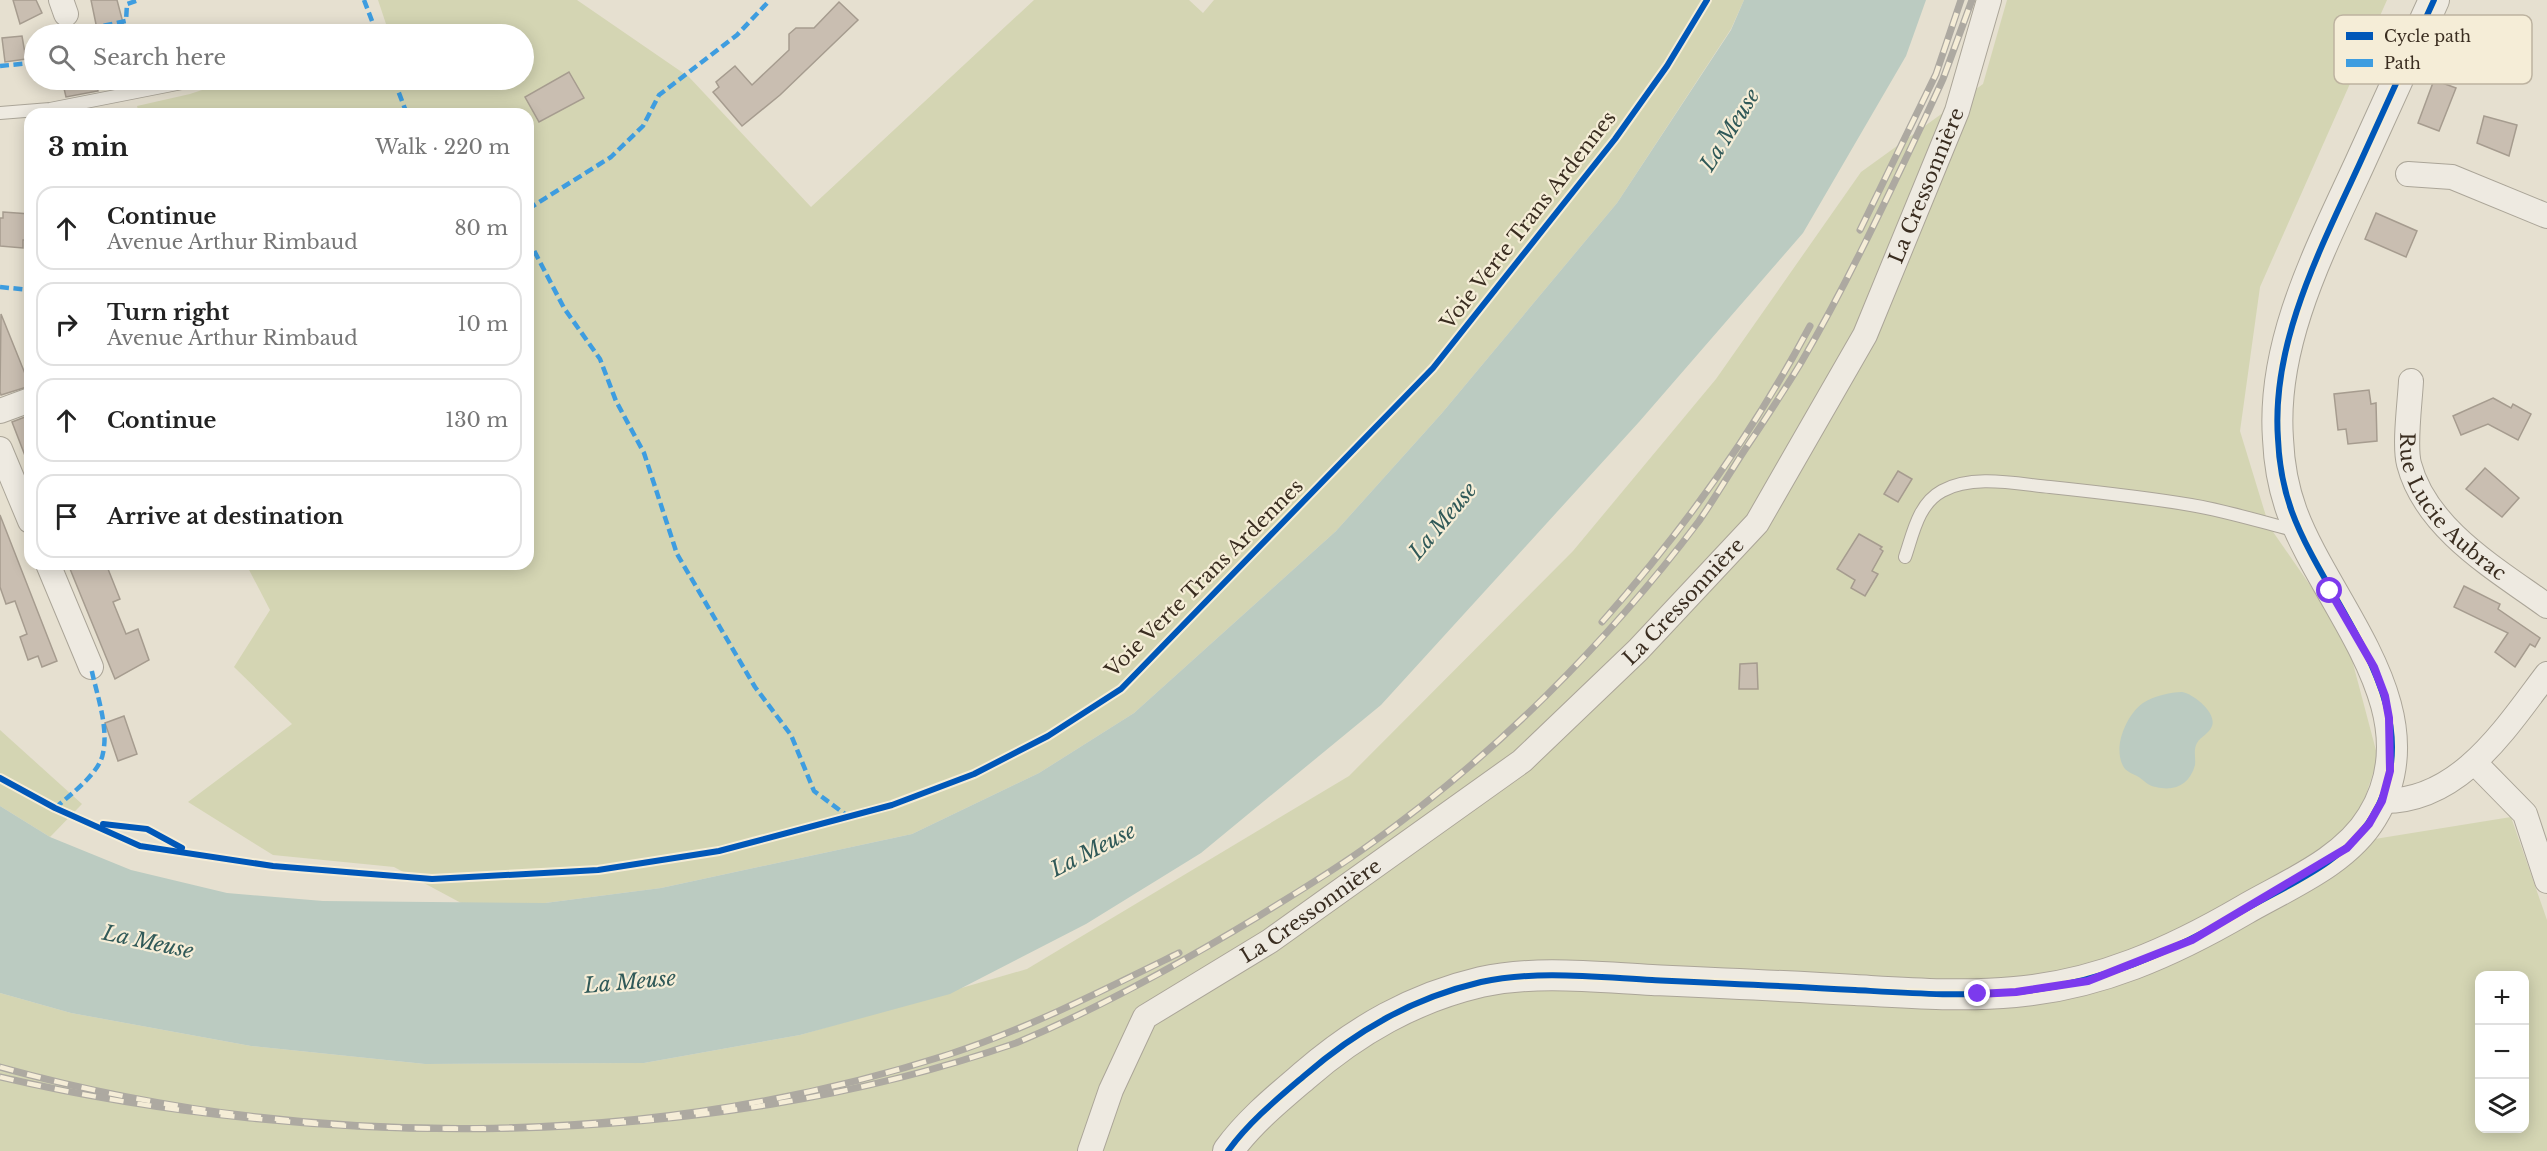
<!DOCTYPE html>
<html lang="en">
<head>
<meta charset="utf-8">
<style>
  body { margin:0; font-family:"Libre Baskerville",serif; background:#f2f2f2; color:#222 }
  .controls { position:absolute; right:18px; bottom:18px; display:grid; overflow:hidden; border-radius:12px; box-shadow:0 3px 15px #0003 }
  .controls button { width:54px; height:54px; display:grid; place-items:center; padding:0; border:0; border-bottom:2px solid #e0e0e0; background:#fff; color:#222; font:30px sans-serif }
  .stop { position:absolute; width:18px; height:18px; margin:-14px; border:4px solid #7c3aed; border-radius:50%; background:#fff }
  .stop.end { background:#7c3aed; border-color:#fff; box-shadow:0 2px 6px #0008 }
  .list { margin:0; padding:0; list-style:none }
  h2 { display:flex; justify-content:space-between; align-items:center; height:78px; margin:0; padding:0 24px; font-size:26px }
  h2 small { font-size:20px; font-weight:400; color:#767676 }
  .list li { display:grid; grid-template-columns:39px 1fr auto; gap:18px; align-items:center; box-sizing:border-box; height:84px; margin:0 12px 12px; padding:0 12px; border:2px solid #e0e0e0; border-radius:18px }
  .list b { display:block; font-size:22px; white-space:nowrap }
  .list p { margin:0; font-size:20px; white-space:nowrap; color:#767676 }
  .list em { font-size:20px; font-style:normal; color:#767676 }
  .icon { flex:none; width:33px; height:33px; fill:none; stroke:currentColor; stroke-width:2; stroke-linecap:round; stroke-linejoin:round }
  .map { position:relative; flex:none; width:2547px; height:1151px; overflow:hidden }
  .search { position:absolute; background:#fff; box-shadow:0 3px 15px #0003; left:24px; top:24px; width:510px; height:66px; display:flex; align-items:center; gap:15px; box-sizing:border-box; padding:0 21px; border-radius:33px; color:#767676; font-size:22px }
  .panel { position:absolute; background:#fff; box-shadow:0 3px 15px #0003; left:24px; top:108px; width:510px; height:462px; border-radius:18px }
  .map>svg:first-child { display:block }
</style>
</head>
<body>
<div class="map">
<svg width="2547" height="1151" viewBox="0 0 2547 1151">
  <rect width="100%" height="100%" fill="#e6e0d0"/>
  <!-- green -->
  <g fill="#d4d5b3" fill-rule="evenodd">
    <polygon points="378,0 577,0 689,77 811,207 1034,0 1189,0 1203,13 1214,0 1744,0 1731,29 1617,203 1442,413 1336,531 1134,713 1039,773 912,834 661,888 545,903 463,904 394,867 273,855 188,802 292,724 234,667 270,610 246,564 528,564 528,114 139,114 137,106 190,94 232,80 524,80 524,34 366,34 387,27"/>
    <path d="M 2007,0 L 2387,0 L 2260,287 L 2240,431 L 2269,526 L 2346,637 L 2378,758 L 2350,843 L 2511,817 L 2547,920 L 2547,1151 L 0,1151 L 0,993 L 71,1013 L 251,1046 L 425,1064 L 644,1063 L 800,1035 L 1027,969 L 1349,776 L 1573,551 L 1716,379 L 1861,172 L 1983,84 ZM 2480,976 L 2524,976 L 2524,1128 L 2480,1128 Z"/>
    <polygon points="0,730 82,804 50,837 0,806"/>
  </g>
  <!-- water -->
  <g fill="#bbcbc1">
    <polygon points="1744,0 1926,0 1906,56 1803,233 1639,422 1381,705 1201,853 1086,924 950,994 800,1035 644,1063 425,1064 251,1046 71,1013 0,993 0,806 50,837 131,870 227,893 323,901 545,903 661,888 912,834 1039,773 1134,713 1336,531 1442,413 1617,203 1731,30"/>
    <path d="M 2182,692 C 2194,694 2217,713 2212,726 C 2209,734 2201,736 2197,743 C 2193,750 2196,758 2195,765 C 2190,784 2175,792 2156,787 C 2148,786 2144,780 2137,776 C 2133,774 2128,772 2125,769 C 2111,750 2126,715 2143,703 C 2154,696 2170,692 2182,692 Z"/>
  </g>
  <!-- building -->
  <g fill="#c9beb1" stroke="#a69c8f" stroke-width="1.5">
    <polygon points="13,0 36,0 42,13 20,24"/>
    <polygon points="91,0 117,0 126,34 98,34"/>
    <polygon points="839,2 858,20 780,95 742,126 713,92 719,87 716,82 735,66 752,85 789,50 789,34 796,28 814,28"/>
    <polygon points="22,36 26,59 5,62 2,38"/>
    <polygon points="569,72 584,98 539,122 525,97"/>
    <polygon points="62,80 95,80 98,91 66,97"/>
    <polygon points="2434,80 2456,88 2439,131 2418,123"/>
    <polygon points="2484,116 2517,125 2509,156 2477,143"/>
    <polygon points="3,212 30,214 30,240 23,240 23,248 0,246 0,218 3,218"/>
    <polygon points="2376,213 2417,231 2406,257 2365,239"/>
    <polygon points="1,314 30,386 1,395 0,392"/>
    <polygon points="2369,390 2371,404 2376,403 2377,441 2348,444 2346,429 2338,430 2334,394"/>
    <polygon points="2493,398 2511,408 2513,404 2531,414 2518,440 2488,424 2461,435 2453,416"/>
    <polygon points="30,415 30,466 29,466 12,422"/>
    <polygon points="2485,468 2519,498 2502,517 2466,489"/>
    <polygon points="1898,471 1912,479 1898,502 1884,494"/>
    <polygon points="0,515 57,661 42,667 38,656 28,660 20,637 27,634 15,601 6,604 0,587"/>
    <polygon points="1859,534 1882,547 1880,549 1883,551 1872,571 1878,574 1865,596 1851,588 1855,580 1837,569"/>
    <polygon points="68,564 106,564 120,599 113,602 126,634 138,629 149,660 115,679"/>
    <polygon points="2464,586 2500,604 2498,609 2540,638 2535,647 2530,644 2515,667 2495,652 2508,633 2454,607"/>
    <polygon points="1757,663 1758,689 1739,689 1740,664"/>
    <polygon points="124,716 137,754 118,761 105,723"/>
  </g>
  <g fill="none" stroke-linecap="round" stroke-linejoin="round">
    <defs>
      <g id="service">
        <polyline points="0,113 50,109 187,82"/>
        <path d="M 1905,557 C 1913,534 1918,504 1942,491 C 1973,474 2017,484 2050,487 C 2097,492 2144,497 2191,505 C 2227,511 2262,522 2297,531"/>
      </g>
      <g id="minor">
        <polyline points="61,0 66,14"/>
        <polyline points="2408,174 2452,177 2547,216"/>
        <path id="s1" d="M 2411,381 C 2410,402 2404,445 2409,464 C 2426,529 2496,569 2547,606"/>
        <polyline points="0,411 30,400"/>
        <polyline points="0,449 30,521"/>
        <polyline points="48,564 91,667"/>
        <polyline points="2475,763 2525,814 2547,881"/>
        <path d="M 2381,801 C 2459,803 2505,729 2547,674"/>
        <path id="s2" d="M 1090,1151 L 1111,1090 L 1145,1017 L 1270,941 L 1522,761 L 1638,650 L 1757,523 L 1865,335 L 1957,111 L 1989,0"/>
      </g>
      <path id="tertiary" d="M 1228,1151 C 1249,1122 1277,1099 1304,1076 C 1357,1030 1413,998 1481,982 C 1536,970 1596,977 1652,980 C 1719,983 1787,986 1855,990 C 1908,993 1962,997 2015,992 C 2098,985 2172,952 2244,910 C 2287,885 2345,862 2372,817 C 2437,712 2327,607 2292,512 C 2284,490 2279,463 2278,439 C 2271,343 2320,250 2359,165 C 2384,110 2409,55 2434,0"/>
    </defs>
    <!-- service casing -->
    <use href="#service" stroke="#aba598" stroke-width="14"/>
    <!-- minor casing -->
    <use href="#minor" stroke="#aba598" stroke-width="26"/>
    <!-- tertiary casing -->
    <use href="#tertiary" stroke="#aba598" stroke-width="32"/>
    <!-- service -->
    <use href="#service" stroke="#eeeae1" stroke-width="12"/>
    <!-- minor -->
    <use href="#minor" stroke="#eeeae1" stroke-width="24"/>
    <!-- tertiary -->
    <use href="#tertiary" stroke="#eeeae1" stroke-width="30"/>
    <defs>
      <g id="rail">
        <polyline points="1860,230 1936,74 1961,0"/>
        <path d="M 1602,622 C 1682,532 1753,433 1810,326"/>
        <path d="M 0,1067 C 305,1151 648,1151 950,1054 C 1029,1028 1104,990 1179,953"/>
        <path d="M 0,1077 C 319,1151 706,1151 1016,1043 C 1100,1008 1181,963 1259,916 C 1296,893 1333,871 1369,845 C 1492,758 1609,641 1699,521 C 1715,498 1729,474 1744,451 C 1764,421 1784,391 1802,361 C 1848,282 1887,198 1926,116 L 1943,79 L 1972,0"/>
      </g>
    </defs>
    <!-- rail casing -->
    <use href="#rail" stroke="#ada9a1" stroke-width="7"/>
    <!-- rail -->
    <use href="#rail" stroke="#f5edd7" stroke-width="4.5" stroke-dasharray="14" stroke-linecap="butt"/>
    <!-- quiet -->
    <g stroke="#3e9de0" stroke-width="4.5" stroke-dasharray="9 4.5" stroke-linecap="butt">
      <polyline points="364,0 377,34"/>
      <polyline points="64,34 126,21 127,4 139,0"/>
      <polyline points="0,66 31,63 29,42 34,41"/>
      <polyline points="394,80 407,114"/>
      <polyline points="528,209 611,157 643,126 659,95 737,35 770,0"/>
      <polyline points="528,239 564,308 600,359 616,401 644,453 677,554 755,687 791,735 814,791 849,817"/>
      <polyline points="0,287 30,290"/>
      <path d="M 55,808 C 70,795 100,773 103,753 C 109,726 96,693 91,667"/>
    </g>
    <defs>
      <g id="cycleway">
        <polyline points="0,778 55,808 140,846 273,866 432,879 598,870 719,851 892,805 974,774 1048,736 1121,689 1433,368 1615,139 1667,66 1707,0"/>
        <polyline points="103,824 147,829 182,848"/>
        <path d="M 1228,1151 C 1249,1122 1277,1099 1304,1076 C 1357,1030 1413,998 1481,982 C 1536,970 1596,977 1652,980 C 1719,983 1787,986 1855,990 C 1908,993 1962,997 2015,992 C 2098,985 2172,952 2244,910 C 2287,885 2345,862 2372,817 C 2437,712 2327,607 2292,512 C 2284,490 2279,463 2278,439 C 2271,343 2320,250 2359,165 C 2384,110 2409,55 2434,0"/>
      </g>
    </defs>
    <!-- cycleway casing -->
    <use href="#cycleway" stroke="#f5edd7" stroke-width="10"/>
    <!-- cycleway -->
    <use href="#cycleway" stroke="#0057b8" stroke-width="6"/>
  </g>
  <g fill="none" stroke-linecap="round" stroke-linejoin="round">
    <!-- route -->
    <polyline stroke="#7c3aed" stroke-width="8" points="1978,994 2016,992 2088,981 2192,940 2347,848 2369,824 2382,801 2390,771 2389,718 2385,696 2374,667 2330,591"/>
  </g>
  <g text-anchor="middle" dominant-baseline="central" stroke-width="4.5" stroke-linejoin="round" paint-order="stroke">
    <!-- street labels -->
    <g font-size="20" fill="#3a2d20" stroke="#f5edd7">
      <text stroke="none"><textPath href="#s2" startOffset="1314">La Cressonnière</textPath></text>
      <text transform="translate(1528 220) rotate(-52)">Voie Verte Trans Ardennes</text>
      <text stroke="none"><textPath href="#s1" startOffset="142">Rue Lucie Aubrac</textPath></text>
      <text transform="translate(1204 578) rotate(-45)">Voie Verte Trans Ardennes</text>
      <text stroke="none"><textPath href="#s2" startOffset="828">La Cressonnière</textPath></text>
      <text stroke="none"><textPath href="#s2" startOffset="342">La Cressonnière</textPath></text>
    </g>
    <!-- water labels -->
    <g font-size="21" font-style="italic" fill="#305958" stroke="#f5edd7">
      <text transform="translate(1730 130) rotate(-58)">La Meuse</text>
      <text transform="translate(1443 521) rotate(-50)">La Meuse</text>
      <text transform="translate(1093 850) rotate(-27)">La Meuse</text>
      <text transform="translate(148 942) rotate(12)">La Meuse</text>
      <text transform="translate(630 982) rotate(-5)">La Meuse</text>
    </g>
  </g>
  <!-- legend -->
  <rect x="2334" y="15" width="198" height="69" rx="9" fill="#f5edd7" stroke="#bdb3a0" stroke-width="1.5"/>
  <rect x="2346" y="32" width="27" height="8" fill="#0057b8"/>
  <rect x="2346" y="59" width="27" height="8" fill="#3e9de0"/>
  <g font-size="16" fill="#3a2d20">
    <text x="2384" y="42">Cycle path</text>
    <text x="2384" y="69">Path</text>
  </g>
</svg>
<div class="controls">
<button>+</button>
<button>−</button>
<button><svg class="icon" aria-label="layers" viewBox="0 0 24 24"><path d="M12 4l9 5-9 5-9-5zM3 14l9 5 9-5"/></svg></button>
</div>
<div class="stop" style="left:2330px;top:591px"></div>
<div class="stop end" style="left:1978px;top:994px"></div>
<div class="search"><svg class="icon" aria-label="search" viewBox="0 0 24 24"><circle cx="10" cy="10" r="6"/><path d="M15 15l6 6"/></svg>Search here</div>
<section class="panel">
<h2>3 min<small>Walk · 220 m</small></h2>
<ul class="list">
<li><svg class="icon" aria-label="ahead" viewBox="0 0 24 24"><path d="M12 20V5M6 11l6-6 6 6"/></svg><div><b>Continue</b><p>Avenue Arthur Rimbaud</p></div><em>80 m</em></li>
<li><svg class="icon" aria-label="right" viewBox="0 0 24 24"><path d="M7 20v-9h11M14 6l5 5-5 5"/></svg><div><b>Turn right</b><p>Avenue Arthur Rimbaud</p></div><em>10 m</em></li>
<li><svg class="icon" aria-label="ahead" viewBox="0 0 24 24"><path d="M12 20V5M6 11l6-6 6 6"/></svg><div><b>Continue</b></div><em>130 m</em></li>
<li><svg class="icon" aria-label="arrive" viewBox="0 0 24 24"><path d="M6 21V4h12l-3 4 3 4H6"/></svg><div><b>Arrive at destination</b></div></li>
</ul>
</section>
</div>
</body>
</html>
